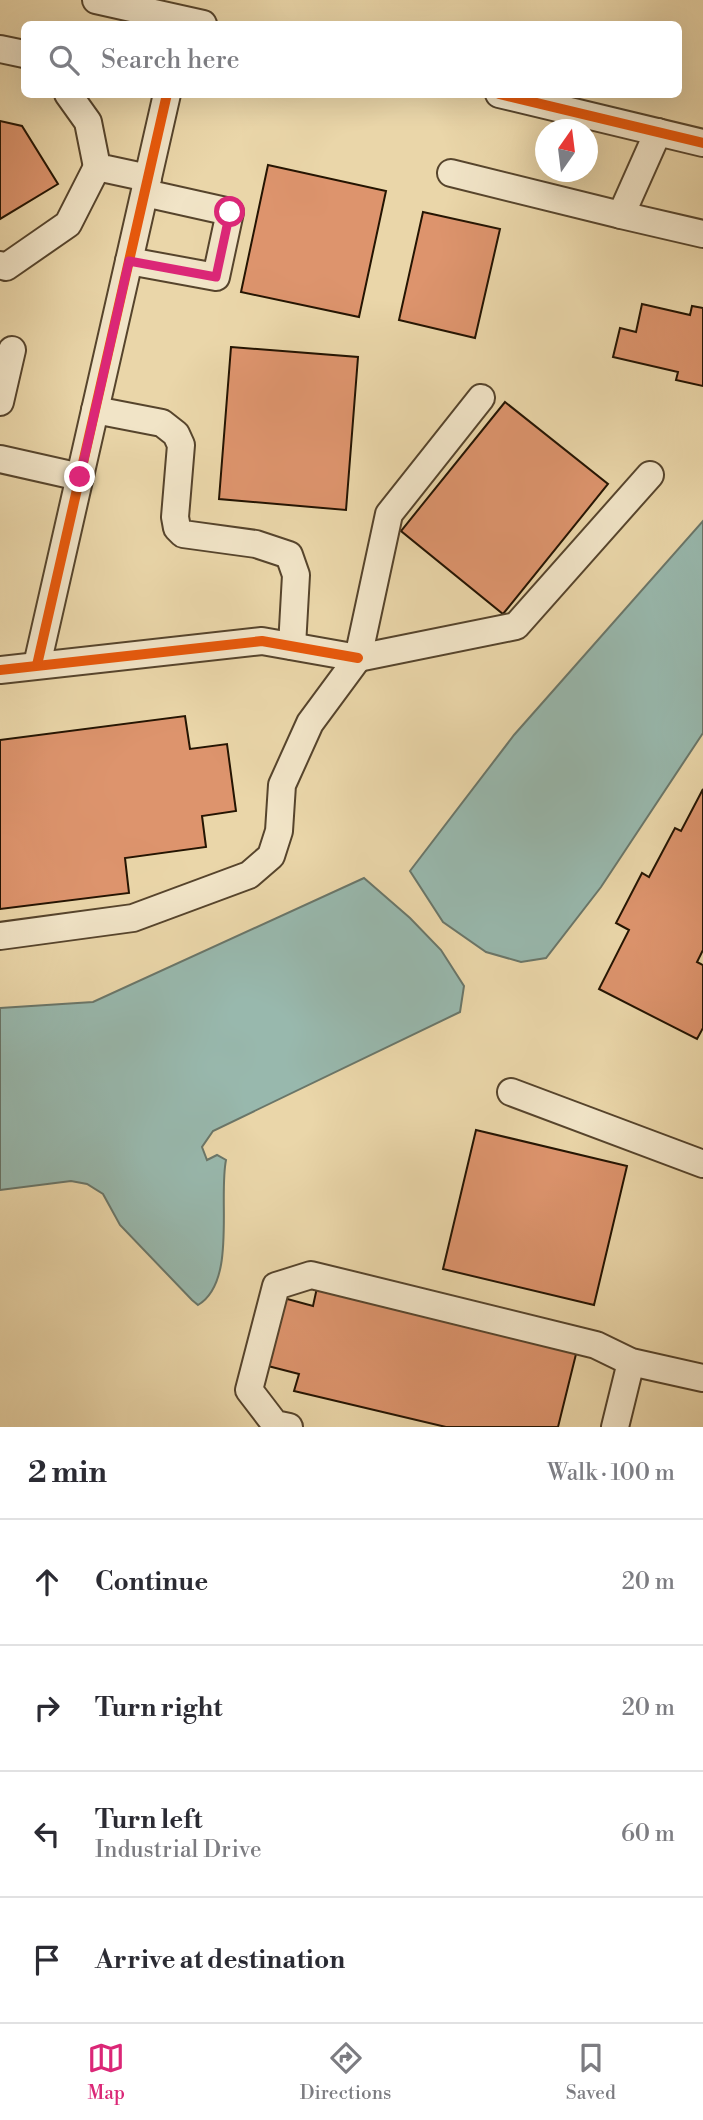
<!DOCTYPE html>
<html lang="en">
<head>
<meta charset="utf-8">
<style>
  body { margin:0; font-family:"Libre Bodoni",serif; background:#f7f7f7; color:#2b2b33 }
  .compass { position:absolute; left:535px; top:119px; width:63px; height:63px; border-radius:50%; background:#fff; box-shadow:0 7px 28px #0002; rotate:14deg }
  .stop { position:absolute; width:21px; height:21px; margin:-16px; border:5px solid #db2777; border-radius:50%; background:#fff }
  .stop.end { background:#db2777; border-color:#fff; box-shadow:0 2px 7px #0008 }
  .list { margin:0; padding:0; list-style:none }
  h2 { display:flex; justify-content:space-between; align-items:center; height:91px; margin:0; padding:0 28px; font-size:30px }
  h2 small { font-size:23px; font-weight:400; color:#7c7c81 }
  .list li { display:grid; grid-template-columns:46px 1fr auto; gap:21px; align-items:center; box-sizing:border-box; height:126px; padding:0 28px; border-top:2px solid #e1e1e2 }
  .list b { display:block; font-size:26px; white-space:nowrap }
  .list p { margin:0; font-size:23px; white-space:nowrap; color:#7c7c81 }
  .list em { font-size:23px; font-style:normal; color:#7c7c81 }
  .icon { flex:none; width:38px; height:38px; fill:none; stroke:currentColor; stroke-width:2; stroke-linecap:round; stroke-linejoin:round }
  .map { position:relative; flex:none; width:703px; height:1427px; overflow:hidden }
  .search { position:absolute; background:#fff; box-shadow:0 7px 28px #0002; left:21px; right:21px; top:21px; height:77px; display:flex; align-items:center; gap:18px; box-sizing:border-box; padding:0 24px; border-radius:10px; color:#7c7c81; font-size:26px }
  .sheet { height:595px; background:#fff }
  nav { display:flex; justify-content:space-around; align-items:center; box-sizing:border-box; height:98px; border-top:2px solid #e1e1e2; background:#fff; font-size:19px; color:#7c7c81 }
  nav a { display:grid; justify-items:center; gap:4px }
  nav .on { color:#db2777 }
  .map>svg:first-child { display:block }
</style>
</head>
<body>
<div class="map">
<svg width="703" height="1427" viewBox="0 0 703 1427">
  <rect width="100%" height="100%" fill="#ead6a9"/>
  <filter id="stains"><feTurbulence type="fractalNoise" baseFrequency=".00286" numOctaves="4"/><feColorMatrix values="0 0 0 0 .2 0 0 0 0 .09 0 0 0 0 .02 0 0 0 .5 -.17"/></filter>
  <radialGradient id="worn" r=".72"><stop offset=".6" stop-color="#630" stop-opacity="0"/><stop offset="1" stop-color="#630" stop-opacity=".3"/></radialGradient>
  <!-- water -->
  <g fill="#98b8ad" stroke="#6a7669" stroke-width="2">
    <polygon points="703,521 703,733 601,887 546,958 521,962 486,952 443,922 410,871 514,735"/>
    <path d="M 364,878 L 410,918 L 441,950 L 464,986 L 460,1012 L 213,1131 L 202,1147 L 207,1160 L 217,1155 L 226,1160 C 218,1199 237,1282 198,1305 L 192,1300 L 120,1225 L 103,1194 L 87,1184 L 71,1181 L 0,1190 L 0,1008 L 93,1002 Z"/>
  </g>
  <!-- building -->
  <g fill="#dd946d" stroke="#241402" stroke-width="2">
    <polygon points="0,121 22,126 58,184 0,219"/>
    <polygon points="268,165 386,191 359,317 241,292"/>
    <polygon points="423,212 500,229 475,338 399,320"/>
    <polygon points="642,304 690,315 692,306 703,308 703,386 676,380 678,372 613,357 620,328 636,332"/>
    <polygon points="231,347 358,357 346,510 219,499"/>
    <polygon points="505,402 608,484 503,614 401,531"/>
    <polygon points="185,716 190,749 227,744 236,811 202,816 206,847 125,858 129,893 0,909 0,740"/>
    <polygon points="703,789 703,950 697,962 703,965 703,1028 697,1039 599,989 629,930 616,923 642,873 649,877 675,828 681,831"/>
    <polygon points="476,1130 627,1166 594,1305 443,1269"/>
    <polygon points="318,1283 578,1346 558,1427 446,1427 294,1391 299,1374 264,1365 280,1297 313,1306"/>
  </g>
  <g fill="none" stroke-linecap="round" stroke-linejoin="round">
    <defs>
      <g id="minor">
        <polyline points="96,0 203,24"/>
        <polyline points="0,49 24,54"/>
        <polyline points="68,94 88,122 97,167 148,178"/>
        <polyline points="499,94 703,143"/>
        <polyline points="451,173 621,215 658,132"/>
        <polyline points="621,215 703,234"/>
        <polyline points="129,261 216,277 230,212 145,193"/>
        <polyline points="0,265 6,267 68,224 97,167"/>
        <polyline points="0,402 12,350"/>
        <polyline points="95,410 162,423 176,434 181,445 175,517 177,528 183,534 256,544 289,555 296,575 292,646"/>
        <polyline points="0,459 80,477"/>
        <polyline points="37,665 167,94"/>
        <polyline points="0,670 262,641 358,658 516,626 650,475"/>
        <polyline points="0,936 133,918 249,875 271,856 279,831 282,785 310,723 358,658 389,514 481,398"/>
        <polyline points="511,1092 703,1164"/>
        <polyline points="289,1427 275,1424 249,1390 276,1286 311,1275 596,1345 631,1362 703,1378"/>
        <polyline points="615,1427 631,1362"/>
      </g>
    </defs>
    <!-- minor casing -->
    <use href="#minor" stroke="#56442c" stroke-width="30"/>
    <!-- minor -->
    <use href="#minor" stroke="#f1e4c7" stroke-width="26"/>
    <defs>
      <g id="cycleway">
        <polyline points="499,94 703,143"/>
        <polyline points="37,665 167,94"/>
        <polyline points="0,670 262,641 358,658"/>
      </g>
    </defs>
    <!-- cycleway casing -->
    <use href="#cycleway" stroke="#f1e4c7" stroke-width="15"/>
    <!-- cycleway -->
    <use href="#cycleway" stroke="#e8590c" stroke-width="10"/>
  </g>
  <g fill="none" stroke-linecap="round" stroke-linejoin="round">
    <!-- route -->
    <polyline stroke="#db2777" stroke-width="9" points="80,477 129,261 216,277 230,212"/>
  </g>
  <rect width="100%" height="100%" filter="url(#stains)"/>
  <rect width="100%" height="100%" fill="url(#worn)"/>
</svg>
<svg class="compass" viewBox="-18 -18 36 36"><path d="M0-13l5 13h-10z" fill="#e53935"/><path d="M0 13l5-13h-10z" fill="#7c7c81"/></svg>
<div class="stop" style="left:230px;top:212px"></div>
<div class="stop end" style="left:80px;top:477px"></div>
<div class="search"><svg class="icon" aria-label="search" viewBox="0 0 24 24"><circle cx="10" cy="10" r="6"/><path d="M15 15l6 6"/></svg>Search here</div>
</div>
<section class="sheet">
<h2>2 min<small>Walk · 100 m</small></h2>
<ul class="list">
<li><svg class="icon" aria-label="ahead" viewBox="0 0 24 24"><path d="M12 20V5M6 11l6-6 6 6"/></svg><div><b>Continue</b></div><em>20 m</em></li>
<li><svg class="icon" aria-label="right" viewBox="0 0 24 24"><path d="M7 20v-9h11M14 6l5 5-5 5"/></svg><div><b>Turn right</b></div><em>20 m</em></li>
<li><svg class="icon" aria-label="left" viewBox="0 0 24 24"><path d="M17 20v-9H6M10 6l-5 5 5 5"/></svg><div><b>Turn left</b><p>Industrial Drive</p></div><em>60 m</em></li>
<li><svg class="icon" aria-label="arrive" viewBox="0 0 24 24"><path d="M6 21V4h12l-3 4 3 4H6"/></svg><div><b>Arrive at destination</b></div></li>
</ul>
</section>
<nav>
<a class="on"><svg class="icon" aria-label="map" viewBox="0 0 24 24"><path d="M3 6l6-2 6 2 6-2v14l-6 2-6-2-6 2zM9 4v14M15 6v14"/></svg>Map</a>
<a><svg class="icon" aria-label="directions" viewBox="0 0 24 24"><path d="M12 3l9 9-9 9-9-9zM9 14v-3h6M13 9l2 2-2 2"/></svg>Directions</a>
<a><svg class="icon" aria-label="saved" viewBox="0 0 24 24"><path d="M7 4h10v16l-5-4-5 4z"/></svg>Saved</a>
</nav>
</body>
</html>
